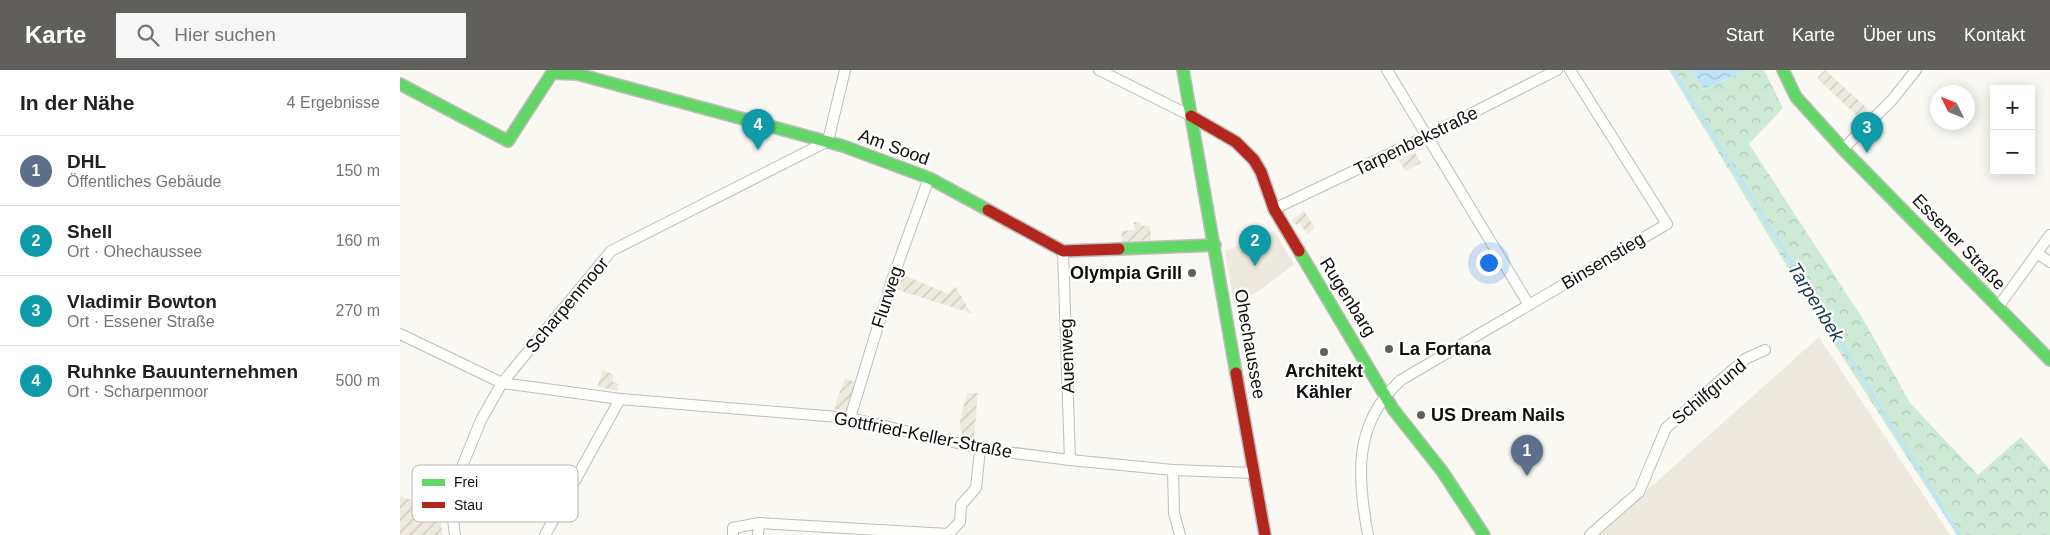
<!DOCTYPE html>
<html lang="de">
<head>
<meta charset="utf-8">
<style>
  body { margin:0; font-family:Helvetica,sans-serif; background:#f6f6f6; color:#202124 }
  .controls { position:absolute; right:15px; top:15px; display:grid; overflow:hidden; border-radius:0px; box-shadow:0 2px 12px #0003 }
  .controls button { width:45px; height:45px; display:grid; place-items:center; padding:0; border:0; border-bottom:1px solid #e0e0e0; background:#fff; color:#202124; font:25px sans-serif }
  .compass { position:absolute; left:1530px; top:15px; width:45px; height:45px; border-radius:50%; background:#fff; box-shadow:0 2px 12px #0003; rotate:313deg }
  .you { position:absolute; left:1088px; top:192px; width:18px; height:18px; margin:-12px; border:4px solid #fff; border-radius:50%; background:#1a73e8; box-shadow:0 0 0 8px #1a73e833 }
  .badge { display:grid; place-items:center; width:32px; height:32px; border-radius:50%; background:#605f5c; color:#fff; font-size:16px; font-weight:700 }
  .pin { position:absolute; translate:-50% -41px; filter:drop-shadow(0 1px 2px #0008) }
  .pin::after { content:''; position:absolute; top:26px; width:18px; height:15px; background:inherit; clip-path:polygon(0 0,100% 0,50% 100%) }
  .list { margin:0; padding:0; list-style:none }
  h2 { display:flex; justify-content:space-between; align-items:center; height:65px; margin:0; padding:0 20px; font-size:21px }
  h2 small { font-size:16px; font-weight:400; color:#757577 }
  .list li { display:grid; grid-template-columns:32px 1fr auto; gap:15px; align-items:center; box-sizing:border-box; height:70px; padding:0 20px; border-top:1px solid #e0e0e0 }
  .list b { display:block; font-size:19px; white-space:nowrap }
  .list p { margin:0; font-size:16px; white-space:nowrap; color:#757577 }
  .list em { font-size:16px; font-style:normal; color:#757577 }
  .icon { flex:none; width:28px; height:28px; fill:none; stroke:currentColor; stroke-width:2; stroke-linecap:round; stroke-linejoin:round }
  .map { position:relative; flex:none; width:1650px; height:465px; overflow:hidden }
  header { display:flex; align-items:center; gap:30px; box-sizing:border-box; height:70px; padding:0 25px; background:#605f5c; color:#fff }
  header strong { font-size:24px }
  nav { display:flex; gap:28px; margin-inline-start:auto; font-size:18px }
  .search { width:350px; height:45px; background:#f6f6f6; display:flex; align-items:center; gap:12px; box-sizing:border-box; padding:0 18px; border-radius:0px; color:#757577; font-size:19px }
  main { display:flex }
  aside { flex:1; background:#fff }
  .map>svg:first-child { display:block }
</style>
</head>
<body>
<header>
<strong>Karte</strong>
<div class="search"><svg class="icon" aria-label="search" viewBox="0 0 24 24"><circle cx="10" cy="10" r="6"/><path d="M15 15l6 6"/></svg>Hier suchen</div>
<nav><a>Start</a><a>Karte</a><a>Über uns</a><a>Kontakt</a></nav>
</header>
<main>
<aside>
<h2>In der Nähe<small>4 Ergebnisse</small></h2>
<ul class="list">
<li><span class="badge" style="background:#5c6f8a">1</span><div><b>DHL</b><p>Öffentliches Gebäude</p></div><em>150 m</em></li>
<li><span class="badge" style="background:#0f9aa8">2</span><div><b>Shell</b><p>Ort · Ohechaussee</p></div><em>160 m</em></li>
<li><span class="badge" style="background:#0f9aa8">3</span><div><b>Vladimir Bowton</b><p>Ort · Essener Straße</p></div><em>270 m</em></li>
<li><span class="badge" style="background:#0f9aa8">4</span><div><b>Ruhnke Bauunternehmen</b><p>Ort · Scharpenmoor</p></div><em>500 m</em></li>
</ul>
</aside>
<div class="map">
<svg width="1650" height="465" viewBox="0 0 1650 465">
  <defs>
    <pattern id="industrial-furrows" width="10" height="10" patternUnits="userSpaceOnUse" patternTransform="scale(1.25)"><rect width="10" height="10" fill="#ede9de"/><path d="M-1 1l2-2M0 10L10 0M9 11l2-2" fill="none" stroke="#cac7bd"/></pattern>
    <pattern id="park-crowns" width="20" height="18" patternUnits="userSpaceOnUse" patternTransform="scale(1.25)"><rect width="20" height="18" fill="#cdead7"/><path d="M2 6a3 3 0 1 1 6 0M12 15a3 3 0 1 1 6 0" fill="none" stroke="#afc8b7"/></pattern>
    <pattern id="water-waves" width="16" height="10" patternUnits="userSpaceOnUse" patternTransform="scale(1.25)"><rect width="16" height="10" fill="#bce5fa"/><path d="M0 5q4-4 8 0t8 0" fill="none" stroke="#a0c3d5"/></pattern>
  </defs>
  <rect width="100%" height="100%" fill="#f9f8f3"/>
  <!-- built -->
  <g fill="#ede9de">
    <polygon points="874,161 894,194 862,219 834,235 825,181"/>
    <polygon points="1419,267 1550,465 1197,465"/>
  </g>
  <!-- industrial -->
  <g fill="url(#industrial-furrows)">
    <polygon points="1425,0 1468,39 1458,47 1417,8"/>
    <polygon points="1015,82 1021,93 1005,101 999,90"/>
    <polygon points="904,141 915,158 907,164 900,153 896,155 892,150"/>
    <polygon points="734,152 741,152 741,156 750,156 751,170 722,172 721,161 734,160"/>
    <polygon points="504,205 548,224 555,216 571,243 495,219 499,209"/>
    <polygon points="202,300 214,304 212,311 219,314 217,321 198,316"/>
    <polygon points="445,308 455,312 447,340 441,343 434,338"/>
    <polygon points="567,323 578,323 574,368 562,366 560,351"/>
    <polygon points="0,426 38,438 43,465 0,465"/>
  </g>
  <!-- park -->
  <polygon fill="url(#park-crowns)" points="1269,0 1292,0 1304,19 1345,0 1364,0 1383,38 1349,74 1463,249 1510,333 1578,405 1621,367 1650,400 1650,465 1557,465 1424,258"/>
  <!-- water -->
  <polygon fill="url(#water-waves)" points="1292,0 1345,0 1304,19"/>
  <g fill="none" stroke-linecap="round" stroke-linejoin="round">
    <!-- stream -->
    <polyline stroke="#bce5fa" stroke-width="3" points="1273,0 1559,465"/>
    <defs>
      <g id="street">
        <polyline points="699,0 791,46"/>
        <polyline points="987,0 1129,235"/>
        <polyline points="1443,79 1492,30 1516,0"/>
        <polyline points="874,139 1027,66 1157,0"/>
        <polyline points="663,181 670,390"/>
        <polyline points="1637,183 1650,192"/>
        <polyline points="1598,237 1650,165"/>
        <polyline points="0,264 102,313 220,329 450,348 583,379 670,390 773,400 854,403"/>
        <polyline points="450,348 492,210 529,108"/>
        <polyline points="773,400 774,443 780,465"/>
        <polyline points="55,465 50,426 81,350 102,313 211,181 428,71 445,0"/>
        <polyline points="145,465 220,329"/>
        <polyline points="333,465 333,458 359,453 548,464 560,452 561,435 576,418 580,379"/>
        <polyline points="358,465 359,453"/>
        <path d="M 968,465 C 957,406 953,353 1001,310 L 1267,154 L 1170,0"/>
        <polyline points="1190,465 1239,422 1266,358 1345,289 1365,280"/>
      </g>
      <g id="fast">
        <polyline points="783,0 836,303"/>
        <polyline points="1383,0 1396,27 1443,79 1650,290"/>
        <polyline points="0,14 108,71 152,3 177,4 443,76 529,108 588,140"/>
        <polyline points="719,179 815,175"/>
        <polyline points="899,181 993,339 1042,401 1084,465"/>
      </g>
      <g id="jam">
        <polyline points="791,46 836,72 854,90 861,102 874,139 899,181"/>
        <polyline points="588,140 663,181 719,179"/>
        <polyline points="836,303 865,465"/>
      </g>
    </defs>
    <!-- street casing -->
    <use href="#street" stroke="#bebdb9" stroke-width="12"/>
    <!-- fast casing -->
    <use href="#fast" stroke="#bebdb9" stroke-width="14"/>
    <!-- jam casing -->
    <use href="#jam" stroke="#bebdb9" stroke-width="14"/>
    <!-- street -->
    <use href="#street" stroke="#fefefd" stroke-width="10"/>
    <!-- fast -->
    <use href="#fast" stroke="#63d668" stroke-width="11"/>
    <!-- jam -->
    <use href="#jam" stroke="#b3261e" stroke-width="11"/>
  </g>
  <!-- markers -->
  <g fill="#605f5c" stroke="#fff" stroke-width="2">
    <circle cx="792" cy="203" r="5"/>
    <circle cx="989" cy="279" r="5"/>
    <circle cx="924" cy="282" r="5"/>
    <circle cx="1021" cy="345" r="5"/>
  </g>
  <g text-anchor="middle" dominant-baseline="central" stroke-width="4.5" stroke-linejoin="round" paint-order="stroke">
    <!-- street labels -->
    <g font-size="18" fill="#0e0d0a" stroke="#fff">
      <text transform="translate(1016 71) rotate(-26)">Tarpenbekstraße</text>
      <text transform="translate(494 77) rotate(20)">Am Sood</text>
      <text transform="translate(1559 172) rotate(46)">Essener Straße</text>
      <text transform="translate(1203 191) rotate(-31)">Binsenstieg</text>
      <text transform="translate(487 227) rotate(-72)">Flurweg</text>
      <text transform="translate(948 227) rotate(58)">Rugenbarg</text>
      <text transform="translate(167 235) rotate(-50)">Scharpenmoor</text>
      <text transform="translate(850 274) rotate(80)">Ohechaussee</text>
      <text transform="translate(667 286) rotate(-92)">Auenweg</text>
      <text transform="translate(1309 322) rotate(-40)">Schilfgrund</text>
      <text transform="translate(523 365) rotate(11)">Gottfried-Keller-Straße</text>
    </g>
    <!-- poi labels -->
    <g font-size="18" font-weight="bold" fill="#0e0d0a" stroke="#fff" text-anchor="start">
      <text x="782" y="203" text-anchor="end">Olympia Grill</text>
      <text x="999" y="279">La Fortana</text>
      <text x="924" y="301" text-anchor="middle">Architekt<tspan x="924" dy="21">Kähler</tspan></text>
      <text x="1031" y="345">US Dream Nails</text>
    </g>
    <!-- water labels -->
    <g font-size="19" font-style="italic" fill="#183b4b" stroke="#fff">
      <text transform="translate(1416 232) rotate(58)">Tarpenbek</text>
    </g>
  </g>
  <!-- legend -->
  <rect x="12" y="395" width="166" height="57" rx="8" fill="#fff" stroke="#b7b6b6" stroke-width="1"/>
  <rect x="22" y="409" width="23" height="7" fill="#63d668"/>
  <rect x="22" y="432" width="23" height="6" fill="#b3261e"/>
  <g font-size="14" fill="#0e0d0a">
    <text x="54" y="417">Frei</text>
    <text x="54" y="440">Stau</text>
  </g>
</svg>
<div class="controls">
<button>+</button>
<button>−</button>
</div>
<svg class="compass" viewBox="-18 -18 36 36"><path d="M0-13l5 13h-10z" fill="#e53935"/><path d="M0 13l5-13h-10z" fill="#757577"/></svg>
<div class="you"></div>
<div class="pin badge" style="left:1127px;top:406px;background:#5c6f8a">1</div>
<div class="pin badge" style="left:855px;top:196px;background:#0f9aa8">2</div>
<div class="pin badge" style="left:1467px;top:83px;background:#0f9aa8">3</div>
<div class="pin badge" style="left:358px;top:80px;background:#0f9aa8">4</div>
</div>
</main>
</body>
</html>
